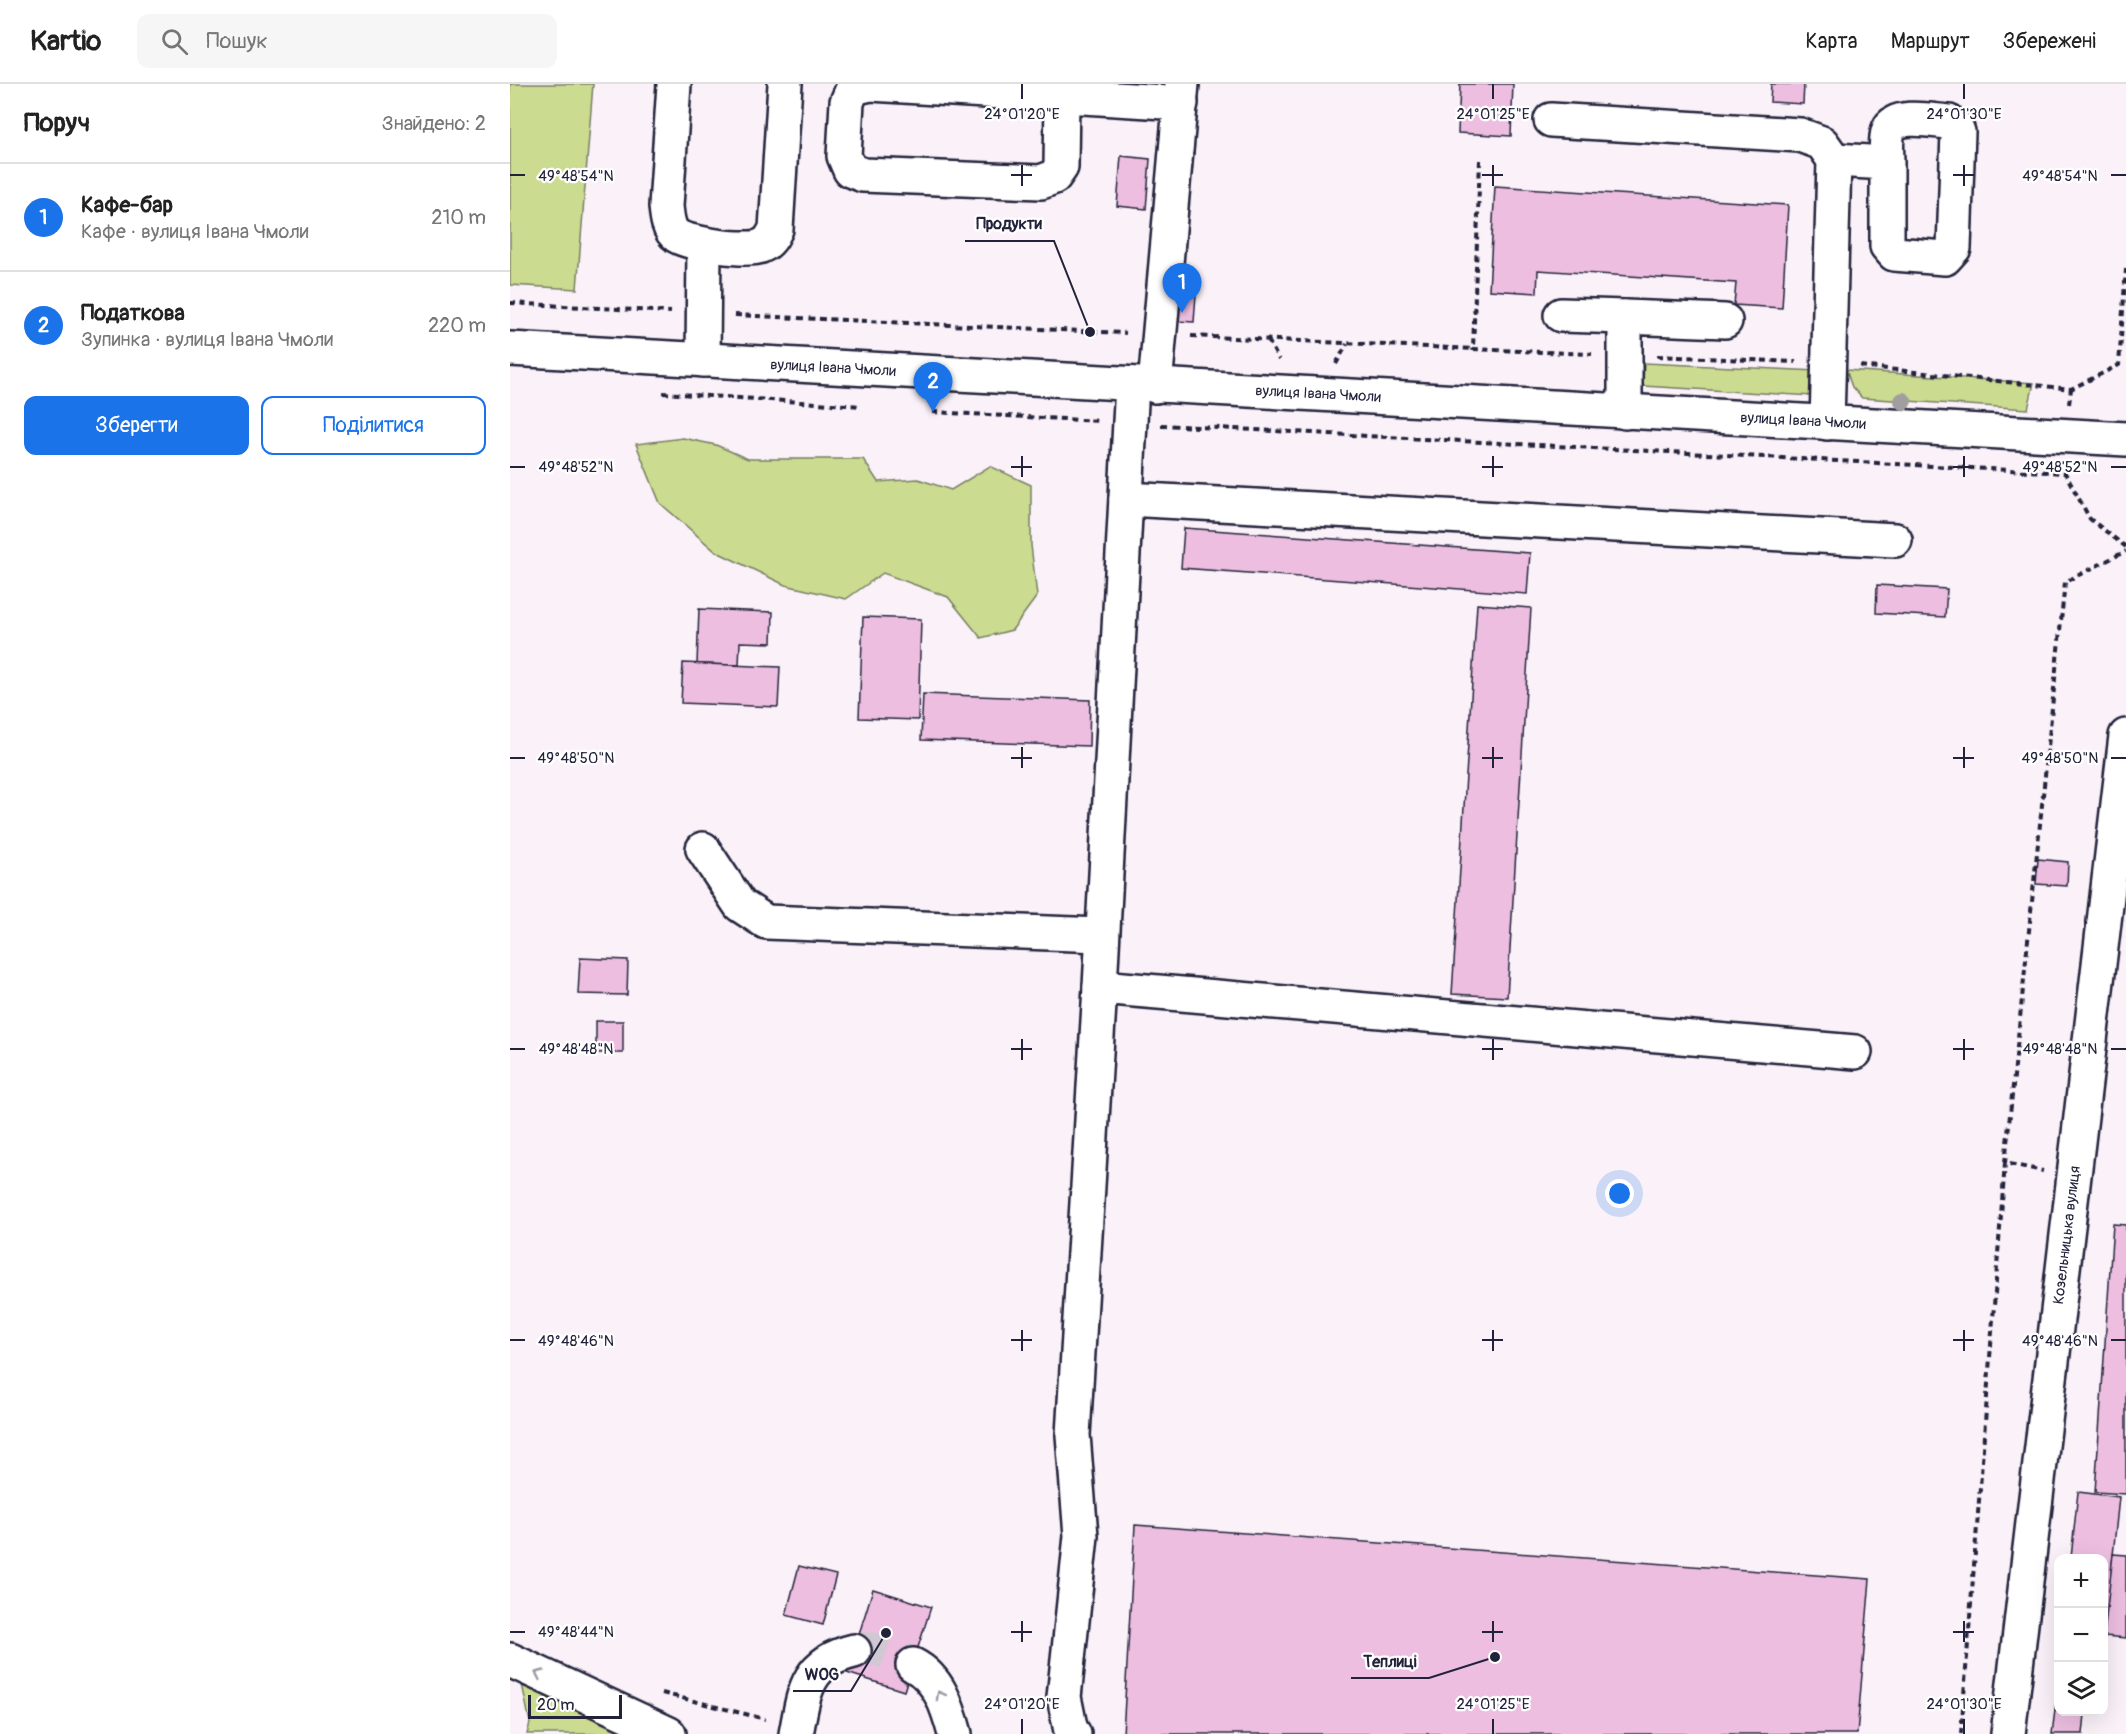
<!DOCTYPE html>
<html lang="uk">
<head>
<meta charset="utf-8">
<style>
  body { margin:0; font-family:Pangolin,sans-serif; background:#f6f6f6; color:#222 }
  .controls { position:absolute; right:18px; bottom:18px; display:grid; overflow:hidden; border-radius:12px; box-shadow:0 6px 24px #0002 }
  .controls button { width:54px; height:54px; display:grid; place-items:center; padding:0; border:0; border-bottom:2px solid #e0e0e0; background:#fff; color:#222; font:30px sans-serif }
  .scale { position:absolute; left:18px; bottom:15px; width:94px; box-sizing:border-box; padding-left:6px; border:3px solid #22223b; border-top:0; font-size:16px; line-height:21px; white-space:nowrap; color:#22223b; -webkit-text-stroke:4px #fff; paint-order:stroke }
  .you { position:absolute; left:1110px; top:1110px; width:21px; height:21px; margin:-15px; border:4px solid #fff; border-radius:50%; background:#1a73e8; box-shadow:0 0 0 9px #1a73e833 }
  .badge { display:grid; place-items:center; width:39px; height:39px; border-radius:50%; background:#1a73e8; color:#fff; font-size:20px; font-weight:700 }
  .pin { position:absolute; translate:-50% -50px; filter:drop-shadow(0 2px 3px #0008) }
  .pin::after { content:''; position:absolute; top:32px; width:21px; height:18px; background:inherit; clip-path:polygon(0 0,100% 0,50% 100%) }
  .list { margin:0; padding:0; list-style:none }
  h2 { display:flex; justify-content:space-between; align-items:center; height:78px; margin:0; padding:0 24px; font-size:26px }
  h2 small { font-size:20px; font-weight:400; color:#767676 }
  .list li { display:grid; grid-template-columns:39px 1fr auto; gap:18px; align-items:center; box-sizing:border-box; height:108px; padding:0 24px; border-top:2px solid #e0e0e0 }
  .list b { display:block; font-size:22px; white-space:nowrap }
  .list p { margin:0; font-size:20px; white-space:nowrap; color:#767676 }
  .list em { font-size:20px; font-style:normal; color:#767676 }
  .actions { display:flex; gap:12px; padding:18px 24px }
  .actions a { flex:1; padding:14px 0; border:2px solid #1a73e8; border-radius:12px; text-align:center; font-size:21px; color:#1a73e8 }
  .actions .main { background:#1a73e8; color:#fff }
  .icon { flex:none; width:33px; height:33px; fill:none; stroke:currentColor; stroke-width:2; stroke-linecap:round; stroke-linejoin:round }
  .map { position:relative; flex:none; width:1616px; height:1650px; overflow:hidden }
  header { display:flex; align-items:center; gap:36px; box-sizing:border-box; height:84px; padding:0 30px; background:#fff; border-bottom:2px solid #e0e0e0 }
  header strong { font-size:28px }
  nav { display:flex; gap:33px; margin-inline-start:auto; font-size:21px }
  .search { width:420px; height:54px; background:#f6f6f6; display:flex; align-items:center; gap:15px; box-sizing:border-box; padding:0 21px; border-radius:12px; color:#767676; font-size:22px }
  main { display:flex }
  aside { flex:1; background:#fff }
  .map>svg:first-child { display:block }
</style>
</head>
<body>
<header>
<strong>Kartio</strong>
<div class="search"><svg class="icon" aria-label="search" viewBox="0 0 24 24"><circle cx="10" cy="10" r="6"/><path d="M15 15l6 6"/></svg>Пошук</div>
<nav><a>Карта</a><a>Маршрут</a><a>Збережені</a></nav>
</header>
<main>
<aside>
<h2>Поруч<small>Знайдено: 2</small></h2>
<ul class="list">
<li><span class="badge">1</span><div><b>Кафе-бар</b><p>Кафе · вулиця Івана Чмоли</p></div><em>210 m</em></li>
<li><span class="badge">2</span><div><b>Податкова</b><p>Зупинка · вулиця Івана Чмоли</p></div><em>220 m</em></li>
</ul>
<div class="actions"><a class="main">Зберегти</a><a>Поділитися</a></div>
</aside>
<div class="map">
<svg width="1616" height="1650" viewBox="0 0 1616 1650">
  <rect width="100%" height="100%" fill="#fbf2f9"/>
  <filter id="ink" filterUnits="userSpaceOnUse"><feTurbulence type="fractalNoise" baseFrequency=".0167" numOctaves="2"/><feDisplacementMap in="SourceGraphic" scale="12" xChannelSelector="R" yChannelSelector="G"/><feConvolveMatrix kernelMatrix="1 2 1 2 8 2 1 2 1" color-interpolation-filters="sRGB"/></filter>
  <g filter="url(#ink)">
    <!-- green -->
    <g fill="#cbdb8f" stroke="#767e65" stroke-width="1.5">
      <polygon points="0,0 83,0 67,205 0,201"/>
      <polygon points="1134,279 1307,287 1303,312 1133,302"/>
      <polygon points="1336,286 1524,299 1518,325 1352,314 1342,303"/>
      <polygon points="173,354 206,361 238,375 353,375 368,398 408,395 441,406 480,382 521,401 521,461 527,512 502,546 471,554 438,513 373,489 336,515 275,501 205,467 150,419 126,360"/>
      <polygon points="11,1595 126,1650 17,1650 20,1639"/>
    </g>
    <!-- building -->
    <g fill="#edbee0" stroke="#22223b" stroke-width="1.5">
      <polygon points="950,0 1003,0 1001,52 948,49"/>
      <polygon points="1261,0 1294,0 1293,20 1260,18"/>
      <polygon points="611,72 640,75 636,125 607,122"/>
      <polygon points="985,102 1278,121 1272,224 1224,221 1226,199 1028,186 1027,209 979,206"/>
      <polygon points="667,209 686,210 684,238 666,237"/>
      <polygon points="674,444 1020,469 1017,510 671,484"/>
      <polygon points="1367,501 1437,505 1435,533 1366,529"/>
      <polygon points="967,520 1021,524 997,913 942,910"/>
      <polygon points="189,525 263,528 262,559 230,558 229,581 187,580"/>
      <polygon points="353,533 411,535 408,636 349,634"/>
      <polygon points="173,579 270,583 268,623 171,619"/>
      <polygon points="413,610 580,616 579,662 411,656"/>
      <polygon points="1528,775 1558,778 1557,802 1526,800"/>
      <polygon points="70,874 118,876 117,911 68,910"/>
      <rect x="86" y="937" width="27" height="32"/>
      <polygon points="1603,1140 1616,1141 1616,1410 1585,1408"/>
      <polygon points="1568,1408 1609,1413 1594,1559 1594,1474 1561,1474"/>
      <polygon points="625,1441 1360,1495 1347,1650 613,1650"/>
      <polygon points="1603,1470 1616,1471 1616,1554 1594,1552"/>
      <polygon points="289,1482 326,1491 313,1541 276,1531"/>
      <polygon points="363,1505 421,1523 394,1607 337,1589"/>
      <polygon points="1548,1590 1548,1626 1545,1626"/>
      <polygon points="1545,1626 1575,1630 1573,1650 1542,1650"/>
    </g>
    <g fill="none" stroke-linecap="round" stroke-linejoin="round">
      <!-- minor-tunnel -->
      <path stroke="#d0c8d3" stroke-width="33" stroke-dasharray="33 16" stroke-linecap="butt" d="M 344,1567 C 365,1560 385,1571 403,1581"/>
      <defs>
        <g id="minor">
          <path d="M 164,0 L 156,122 C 157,132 158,146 167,152 C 180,160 238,168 251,162 C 259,159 262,153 266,145 L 275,0"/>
          <polyline points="552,13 551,83 544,93 531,98 353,91 340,86 334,72 337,18 343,4 361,0 671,19"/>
          <polyline points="1041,36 1290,51 1312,59 1324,76 1317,339"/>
          <path d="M 1324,76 L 1377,79 C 1377,69 1375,54 1379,45 C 1386,29 1424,37 1439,38 L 1445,41 L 1448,48 L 1444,164 L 1435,174 L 1384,170 L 1377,162 L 1377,79"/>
          <polyline points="1051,231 1115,233"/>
          <polyline points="0,265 1616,355"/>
          <polyline points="193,276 194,161"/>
          <polyline points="645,302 672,0"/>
          <polyline points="1115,328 1115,233 1215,237"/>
          <polyline points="616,415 1385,456"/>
          <polyline points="193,765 230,821 256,838 591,851"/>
          <polyline points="590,903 1345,968"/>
          <path d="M 403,1581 C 429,1594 438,1624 445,1650"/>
          <path d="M 286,1650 C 294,1608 296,1578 344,1567"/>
          <polyline points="564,1650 561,1647 554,1613 571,1452 563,1351 590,903 622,300"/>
        </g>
        <g id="major">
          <polyline points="0,1576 159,1650"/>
          <polyline points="1498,1650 1616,652"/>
        </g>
      </defs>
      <!-- minor casing -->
      <use href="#minor" stroke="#22223b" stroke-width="38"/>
      <!-- major casing -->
      <use href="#major" stroke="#22223b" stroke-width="38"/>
      <!-- path -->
      <g stroke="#22223b" stroke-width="4" stroke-dasharray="6 4.5" stroke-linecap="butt">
        <polyline points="970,76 963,265 1082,270"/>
        <polyline points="0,219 161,228"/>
        <polyline points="225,231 616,249"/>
        <polyline points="681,252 963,265"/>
        <polyline points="758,256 769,276"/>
        <polyline points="1147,272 1286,278"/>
        <polyline points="826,280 837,260"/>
        <polyline points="1350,282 1561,305 1609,281 1616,185"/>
        <polyline points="153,309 352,322"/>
        <polyline points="1559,320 1561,305"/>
        <polyline points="423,328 590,337"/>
        <polyline points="651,341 1555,389 1580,435 1616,463"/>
        <polyline points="1495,1079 1555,498 1616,467"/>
        <polyline points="152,1609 255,1635"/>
        <polyline points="1451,1650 1495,1079 1533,1087"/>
      </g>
      <!-- minor -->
      <use href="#minor" stroke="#fff" stroke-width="33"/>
      <!-- major -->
      <use href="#major" stroke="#fff" stroke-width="33"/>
    </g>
    <!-- trees -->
    <circle fill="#a09e9e" cx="1393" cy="317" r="9"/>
    <!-- one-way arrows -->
    <defs><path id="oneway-chevron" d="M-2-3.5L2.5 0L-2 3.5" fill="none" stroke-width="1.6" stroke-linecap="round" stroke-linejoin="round" transform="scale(1.5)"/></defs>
    <g stroke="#9c9ca7">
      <use href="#oneway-chevron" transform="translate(29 1590) rotate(-155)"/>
      <use href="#oneway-chevron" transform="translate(430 1611) rotate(-119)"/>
    </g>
  </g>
  <!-- ticks -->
  <path fill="none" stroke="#22223b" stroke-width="2" d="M 512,0 L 512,15M 983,0 L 983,15M 1454,0 L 1454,15M 512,81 L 512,102M 983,81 L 983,102M 1454,81 L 1454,102M 0,91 L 15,91M 501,91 L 522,91M 972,91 L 993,91M 1443,91 L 1464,91M 1601,91 L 1616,91M 512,372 L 512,393M 983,372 L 983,393M 1454,372 L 1454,393M 0,383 L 15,383M 501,383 L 522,383M 972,383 L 993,383M 1443,383 L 1464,383M 1601,383 L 1616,383M 512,663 L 512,684M 983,663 L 983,684M 1454,663 L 1454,684M 0,674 L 15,674M 501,674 L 522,674M 972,674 L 993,674M 1443,674 L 1464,674M 1601,674 L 1616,674M 512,955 L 512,976M 983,955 L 983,976M 1454,955 L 1454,976M 0,965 L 15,965M 501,965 L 522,965M 972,965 L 993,965M 1443,965 L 1464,965M 1601,965 L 1616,965M 512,1246 L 512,1267M 983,1246 L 983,1267M 1454,1246 L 1454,1267M 0,1256 L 15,1256M 501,1256 L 522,1256M 972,1256 L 993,1256M 1443,1256 L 1464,1256M 1601,1256 L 1616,1256M 512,1537 L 512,1558M 983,1537 L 983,1558M 1454,1537 L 1454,1558M 0,1548 L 15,1548M 501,1548 L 522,1548M 972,1548 L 993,1548M 1443,1548 L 1464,1548M 512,1635 L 512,1650M 983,1635 L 983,1650M 1454,1635 L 1454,1650"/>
  <g text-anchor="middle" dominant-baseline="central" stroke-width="4.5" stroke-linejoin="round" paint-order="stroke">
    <!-- street labels -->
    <g font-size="15" fill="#22223b" stroke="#fff">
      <text transform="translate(323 284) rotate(3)">вулиця Івана Чмоли</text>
      <text transform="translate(808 310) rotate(3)">вулиця Івана Чмоли</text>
      <text transform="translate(1293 337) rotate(3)">вулиця Івана Чмоли</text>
      <text transform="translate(1557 1151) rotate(-83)">Козельницька вулиця</text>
    </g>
  </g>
  <g font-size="15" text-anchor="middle" fill="#22223b" stroke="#fff" stroke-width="4.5" stroke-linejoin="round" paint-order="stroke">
    <text x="512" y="35">24°01'20"E</text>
    <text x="983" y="35">24°01'25"E</text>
    <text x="1454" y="35">24°01'30"E</text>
    <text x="66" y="97">49°48'54"N</text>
    <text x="1550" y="97">49°48'54"N</text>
    <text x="66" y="388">49°48'52"N</text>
    <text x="1550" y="388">49°48'52"N</text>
    <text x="66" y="679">49°48'50"N</text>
    <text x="1550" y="679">49°48'50"N</text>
    <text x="66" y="970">49°48'48"N</text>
    <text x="1550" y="970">49°48'48"N</text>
    <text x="66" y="1262">49°48'46"N</text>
    <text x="1550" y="1262">49°48'46"N</text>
    <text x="66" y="1553">49°48'44"N</text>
    <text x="512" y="1625">24°01'20"E</text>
    <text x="983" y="1625">24°01'25"E</text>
    <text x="1454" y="1625">24°01'30"E</text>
  </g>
  <!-- callouts -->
  <path fill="none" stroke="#22223b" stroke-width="2" d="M580 248L544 157H455M985 1573L919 1594H841M376 1549L341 1607H283"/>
  <g fill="#22223b" stroke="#fff" stroke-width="2">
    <circle cx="580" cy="248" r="6"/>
    <circle cx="985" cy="1573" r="6"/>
    <circle cx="376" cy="1549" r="6"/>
  </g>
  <g font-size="16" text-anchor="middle" font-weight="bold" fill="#22223b" stroke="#fff" stroke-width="4.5" stroke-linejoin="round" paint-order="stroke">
    <text x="499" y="145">Продукти</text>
    <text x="880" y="1583">Теплиці</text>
    <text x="312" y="1596">WOG</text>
  </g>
</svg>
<div class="controls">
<button>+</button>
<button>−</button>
<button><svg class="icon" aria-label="layers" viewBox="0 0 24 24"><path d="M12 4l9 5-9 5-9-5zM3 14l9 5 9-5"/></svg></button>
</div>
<div class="scale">20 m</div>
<div class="you"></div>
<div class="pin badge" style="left:672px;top:229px">1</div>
<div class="pin badge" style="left:423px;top:328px">2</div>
</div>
</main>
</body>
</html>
